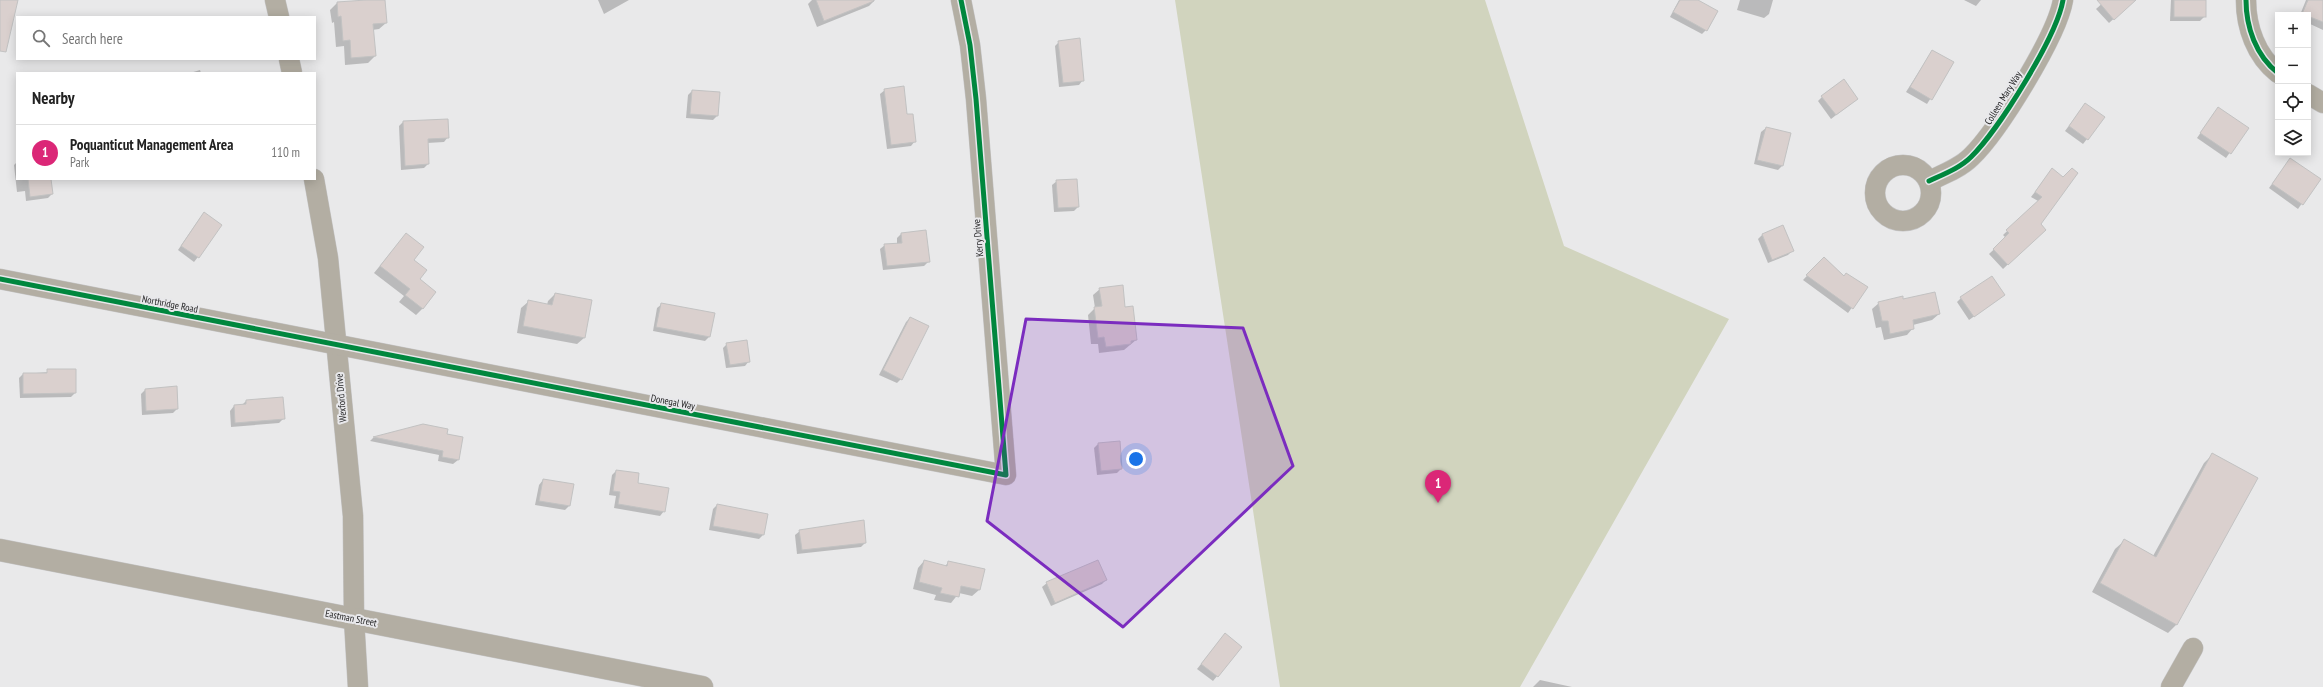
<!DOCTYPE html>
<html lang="en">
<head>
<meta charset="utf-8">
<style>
  body { margin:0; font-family:"PT Sans Narrow",sans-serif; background:#f2f2f2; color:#222 }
  .controls { position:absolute; right:12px; top:12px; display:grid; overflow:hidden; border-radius:0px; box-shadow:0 2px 10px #0003 }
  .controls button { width:36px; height:36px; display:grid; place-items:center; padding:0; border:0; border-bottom:1px solid #e0e0e0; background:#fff; color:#222; font:20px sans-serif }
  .you { position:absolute; left:1136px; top:459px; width:14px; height:14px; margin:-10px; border:3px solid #fff; border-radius:50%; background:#1a73e8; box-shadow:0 0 0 6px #1a73e833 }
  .badge { display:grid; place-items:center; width:26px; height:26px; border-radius:50%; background:#db2777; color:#fff; font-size:13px; font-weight:700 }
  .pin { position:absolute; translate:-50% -33px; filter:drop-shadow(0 1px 2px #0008) }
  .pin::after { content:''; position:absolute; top:21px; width:14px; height:12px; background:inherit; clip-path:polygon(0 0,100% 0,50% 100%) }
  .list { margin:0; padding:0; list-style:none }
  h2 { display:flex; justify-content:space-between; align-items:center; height:52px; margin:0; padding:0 16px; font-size:17px }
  h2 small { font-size:13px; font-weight:400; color:#767676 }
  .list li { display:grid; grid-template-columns:26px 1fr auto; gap:12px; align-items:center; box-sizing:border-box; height:56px; padding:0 16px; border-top:1px solid #e0e0e0 }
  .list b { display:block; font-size:15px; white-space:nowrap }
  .list p { margin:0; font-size:13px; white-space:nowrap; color:#767676 }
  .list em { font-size:13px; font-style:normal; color:#767676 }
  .icon { flex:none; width:22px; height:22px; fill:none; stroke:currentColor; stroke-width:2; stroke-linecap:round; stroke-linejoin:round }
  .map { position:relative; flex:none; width:2323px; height:687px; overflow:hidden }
  .search { position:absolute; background:#fff; box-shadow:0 2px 10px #0003; left:16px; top:16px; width:300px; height:44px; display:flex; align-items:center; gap:10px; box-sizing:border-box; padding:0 14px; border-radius:0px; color:#767676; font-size:15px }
  .panel { position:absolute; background:#fff; box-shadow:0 2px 10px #0003; left:16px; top:72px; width:300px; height:108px; border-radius:0px }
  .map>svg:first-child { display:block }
</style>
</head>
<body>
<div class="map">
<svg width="2323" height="687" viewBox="0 0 2323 687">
  <rect width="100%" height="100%" fill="#e9e9ea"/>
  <!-- green -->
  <polygon fill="#d1d4be" points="1175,0 1485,0 1564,246 1729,319 1520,687 1280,687"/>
  <!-- shadow -->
  <g fill="#0003">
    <polygon points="384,0 386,23 379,29 372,30 375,56 368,63 345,65 344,46 336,47 334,22 332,23 330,10 337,3"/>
    <polygon points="598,0 629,0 604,14"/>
    <polygon points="812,0 875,0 869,6 817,27 808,4"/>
    <polygon points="1679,0 1696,0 1706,30 1702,34 1670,17"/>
    <polygon points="1740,0 1773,0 1769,14 1764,18 1737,10"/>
    <polygon points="1964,0 1981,0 1976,6"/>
    <polygon points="2106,0 2135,0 2109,23 2096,9"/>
    <polygon points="2171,0 2205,0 2205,16 2200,21 2170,21"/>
    <polygon points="2306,0 2323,0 2323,30 2308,23 2308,15 2300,15"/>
    <polygon points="1059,42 1083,80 1079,85 1059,87 1055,46"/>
    <polygon points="1932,51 1953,63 1927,104 1906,92"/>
    <polygon points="200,70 201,73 190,73"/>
    <polygon points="885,90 906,115 915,141 911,146 887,149 880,94"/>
    <polygon points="692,91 719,93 717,116 713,120 686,118 688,95"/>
    <polygon points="1822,97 1857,99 1831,119 1818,101"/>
    <polygon points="2085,104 2087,139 2083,144 2065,131"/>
    <polygon points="2214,113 2247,128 2226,158 2197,138"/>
    <polygon points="403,122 448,137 444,142 427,143 428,164 424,168 401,170 399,126"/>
    <polygon points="1766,128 1782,166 1778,170 1754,164 1761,132"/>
    <polygon points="2290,159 2319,179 2298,209 2269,188"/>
    <polygon points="17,162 17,179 50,179 52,194 48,198 26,201 25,191 17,192 14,165"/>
    <polygon points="2052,169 2039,224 2044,230 2003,269 1989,254 2006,238 2003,235 2038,201 2031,197"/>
    <polygon points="1057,181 1078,207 1074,211 1054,212 1052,185"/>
    <polygon points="200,218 198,257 194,262 178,250"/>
    <polygon points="1783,226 1793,250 1788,255 1768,263 1758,239 1762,235"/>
    <polygon points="406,234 419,279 423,308 416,315 399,302 404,296 374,273"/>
    <polygon points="901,234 929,261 924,266 883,270 880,249 885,245 897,244 897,238"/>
    <polygon points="1824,258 1844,277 1866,288 1848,313 1803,280"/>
    <polygon points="1100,289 1125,308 1136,340 1124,350 1099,353 1098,344 1091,344 1088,315 1095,308 1093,295"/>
    <polygon points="555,294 584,338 577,344 517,333 521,308 528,302 547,305 548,301"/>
    <polygon points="2004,295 1969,320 1957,302 1961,298"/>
    <polygon points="1902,300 1939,314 1932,320 1913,325 1913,328 1907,335 1884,340 1881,327 1876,328 1872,309 1879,303"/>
    <polygon points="662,304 714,314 709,337 705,341 653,331 657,308"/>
    <polygon points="910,318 901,379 897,383 879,375 906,322"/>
    <polygon points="727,344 749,361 745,366 726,368 723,348"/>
    <polygon points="75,370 75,393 71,397 20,398 19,378 23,374"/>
    <polygon points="145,390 177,409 173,413 142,415 141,394"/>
    <polygon points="246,401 284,418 279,423 231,427 230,411 234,406 241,406"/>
    <polygon points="423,425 445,434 462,437 458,460 453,464 438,461 439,455 370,441 373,438"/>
    <polygon points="1098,444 1121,469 1117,473 1097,475 1094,448"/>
    <polygon points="2213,454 2257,478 2176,625 2168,633 2092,592 2115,549 2124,541 2153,556 2204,463"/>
    <polygon points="616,471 636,484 664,511 660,516 614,508 616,496 609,495 612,475"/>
    <polygon points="543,480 569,506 565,510 535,505 539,485"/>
    <polygon points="717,505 763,535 759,539 709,530 713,509"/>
    <polygon points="863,521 865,543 861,547 797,554 795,535 800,531"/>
    <polygon points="924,561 945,566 949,562 979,590 972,596 959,593 951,603 934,600 936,595 913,589 918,568"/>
    <polygon points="1106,580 1102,584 1051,606 1042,587 1047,583"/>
    <polygon points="1225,634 1241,647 1213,681 1197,669"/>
    <polygon points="1540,680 1572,687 1533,687"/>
  </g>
  <!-- building -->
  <g fill="#dad0ce" stroke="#c2c2c2">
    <polygon points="0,0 18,0 6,52 0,51"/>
    <polygon points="366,0 385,0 387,23 373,24 376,56 351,58 350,40 343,41 341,16 338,17 337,2"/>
    <polygon points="816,0 873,0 874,1 824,21"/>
    <polygon points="1680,0 1698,0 1718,11 1707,31 1673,12"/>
    <polygon points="2097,0 2136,0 2114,20"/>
    <rect x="2174" y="0" width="32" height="17"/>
    <polygon points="2308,0 2323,0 2323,22 2302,14"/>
    <polygon points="1080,38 1084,81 1063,83 1058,41"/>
    <polygon points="1932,50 1954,62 1932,100 1910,87"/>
    <polygon points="1844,79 1858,99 1836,115 1821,96"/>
    <polygon points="904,86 907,114 913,114 916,142 891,145 884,89"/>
    <polygon points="692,90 720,92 718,116 690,114"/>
    <polygon points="2085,103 2105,117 2088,140 2069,126"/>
    <polygon points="2218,107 2249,128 2231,154 2200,133"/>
    <polygon points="448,119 449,138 428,139 429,164 405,166 403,121"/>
    <polygon points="1766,127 1791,133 1783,166 1757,160"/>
    <polygon points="2290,158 2321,179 2303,205 2272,184"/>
    <polygon points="2052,168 2063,177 2072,168 2078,173 2041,224 2046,230 2008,265 1993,249 2009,233 2006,230 2042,197 2035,192"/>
    <polygon points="28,179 51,179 53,194 30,197"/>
    <polygon points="1077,179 1079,207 1058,208 1056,180"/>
    <polygon points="204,212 222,225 199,258 181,246"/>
    <polygon points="1783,225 1794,251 1772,260 1762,234"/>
    <polygon points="926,230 930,262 887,266 884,244 902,243 901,233"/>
    <polygon points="406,233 424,247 414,260 427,270 420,279 436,292 423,309 405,295 410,289 380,266"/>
    <polygon points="1824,257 1844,276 1846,273 1868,287 1853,309 1806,275"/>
    <polygon points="1992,276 2005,295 1974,317 1960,297"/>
    <polygon points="1123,285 1125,307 1133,306 1137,340 1131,341 1131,344 1106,347 1104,337 1098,338 1094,307 1102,306 1099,288"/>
    <polygon points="1935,292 1940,314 1913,320 1914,329 1890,334 1888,321 1882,321 1878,302 1903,296 1903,299"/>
    <polygon points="555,293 592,300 585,338 523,326 528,300 552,305"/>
    <polygon points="661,303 715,313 710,337 656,327"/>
    <polygon points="910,317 929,326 902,380 883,370"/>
    <polygon points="747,340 750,362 730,365 726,343"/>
    <polygon points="47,369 76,369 76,393 23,394 23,373 47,373"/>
    <polygon points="177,386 178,409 146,411 145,389"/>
    <polygon points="283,397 285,419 235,423 234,405 246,404 246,400"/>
    <polygon points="423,424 448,429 447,434 463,437 459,460 442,457 443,451 373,437"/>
    <polygon points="1120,441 1122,469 1101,471 1098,443"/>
    <polygon points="2212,453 2258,478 2177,625 2100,583 2124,539 2156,557"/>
    <polygon points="616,470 639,473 638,483 669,488 665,512 618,504 620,492 613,491"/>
    <polygon points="543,479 574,484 570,506 539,501"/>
    <polygon points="717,504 768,514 764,535 713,526"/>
    <polygon points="864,520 866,543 802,550 799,530"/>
    <polygon points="924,560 947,566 948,561 985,569 980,590 961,586 959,597 940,593 942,588 919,582"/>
    <polygon points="1098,560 1107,580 1055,603 1046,582"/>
    <polygon points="1225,633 1242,647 1218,677 1201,664"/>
  </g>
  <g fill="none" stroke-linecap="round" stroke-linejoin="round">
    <defs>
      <g id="minor">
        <polyline points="275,0 279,17"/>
        <path d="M 2246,0 C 2246,27 2256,56 2278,73"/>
        <polyline points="289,59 292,73"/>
        <polyline points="2308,94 2323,103"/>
        <circle cx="1903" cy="193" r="28"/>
        <polyline points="314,179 328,258 353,516 354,619 358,687"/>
        <path d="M 1929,181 C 1944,174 1960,168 1971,157 C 1998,131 2057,36 2063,0"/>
        <polyline points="0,279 1006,475 976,99 970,45 961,0"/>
        <polyline points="2171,687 2193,648"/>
      </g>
      <polyline id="primary" points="0,550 702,687"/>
    </defs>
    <!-- minor casing -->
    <use href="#minor" stroke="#c4c4c5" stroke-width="21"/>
    <!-- primary casing -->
    <use href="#primary" stroke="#c4c4c5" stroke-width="23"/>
    <!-- minor -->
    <use href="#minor" stroke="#b3aea3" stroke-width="20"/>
    <!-- primary -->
    <use href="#primary" stroke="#b3aea3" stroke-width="22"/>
    <defs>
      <g id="cycleway">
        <path d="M 2246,0 C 2246,27 2256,56 2278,73"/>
        <path d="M 1929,181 C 1944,174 1960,168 1971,157 C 1998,131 2057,36 2063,0"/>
        <polyline points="0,279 1006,475 976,99 970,45 961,0"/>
      </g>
    </defs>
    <!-- cycleway casing -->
    <use href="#cycleway" stroke="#e8e8eb" stroke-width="8"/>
    <!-- cycleway -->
    <use href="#cycleway" stroke="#00873e" stroke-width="5"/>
  </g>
  <!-- marked area -->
  <path fill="#7b2cbf" fill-opacity="0.2" stroke="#7b2cbf" stroke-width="3" stroke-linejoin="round" d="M 1026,319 L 1243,328 L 1293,466 L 1123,627 L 987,521 Z"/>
  <g text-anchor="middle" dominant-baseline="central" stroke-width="4" stroke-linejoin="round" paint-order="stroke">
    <!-- street labels -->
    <g font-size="10" fill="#1c1c1d" stroke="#e8e8eb">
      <text transform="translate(2003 98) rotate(-58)">Colleen Mary Way</text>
      <text transform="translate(978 238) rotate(-95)">Kerry Drive</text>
      <text transform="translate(170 304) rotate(11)">Northridge Road</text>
      <text transform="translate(341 398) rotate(-95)">Wexford Drive</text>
      <text transform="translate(673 402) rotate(11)">Donegal Way</text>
      <text transform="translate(351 618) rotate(11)">Eastman Street</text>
    </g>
  </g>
</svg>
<div class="controls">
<button>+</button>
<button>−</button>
<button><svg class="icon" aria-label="locate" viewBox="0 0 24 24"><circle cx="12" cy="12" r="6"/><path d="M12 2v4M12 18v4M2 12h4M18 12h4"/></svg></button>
<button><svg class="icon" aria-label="layers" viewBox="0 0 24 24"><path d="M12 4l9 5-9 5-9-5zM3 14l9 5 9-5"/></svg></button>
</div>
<div class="you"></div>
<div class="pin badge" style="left:1438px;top:503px">1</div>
<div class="search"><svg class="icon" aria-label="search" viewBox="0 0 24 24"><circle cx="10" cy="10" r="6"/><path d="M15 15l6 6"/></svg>Search here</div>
<section class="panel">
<h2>Nearby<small></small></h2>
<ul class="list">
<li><span class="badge">1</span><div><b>Poquanticut Management Area</b><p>Park</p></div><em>110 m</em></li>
</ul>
</section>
</div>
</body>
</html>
